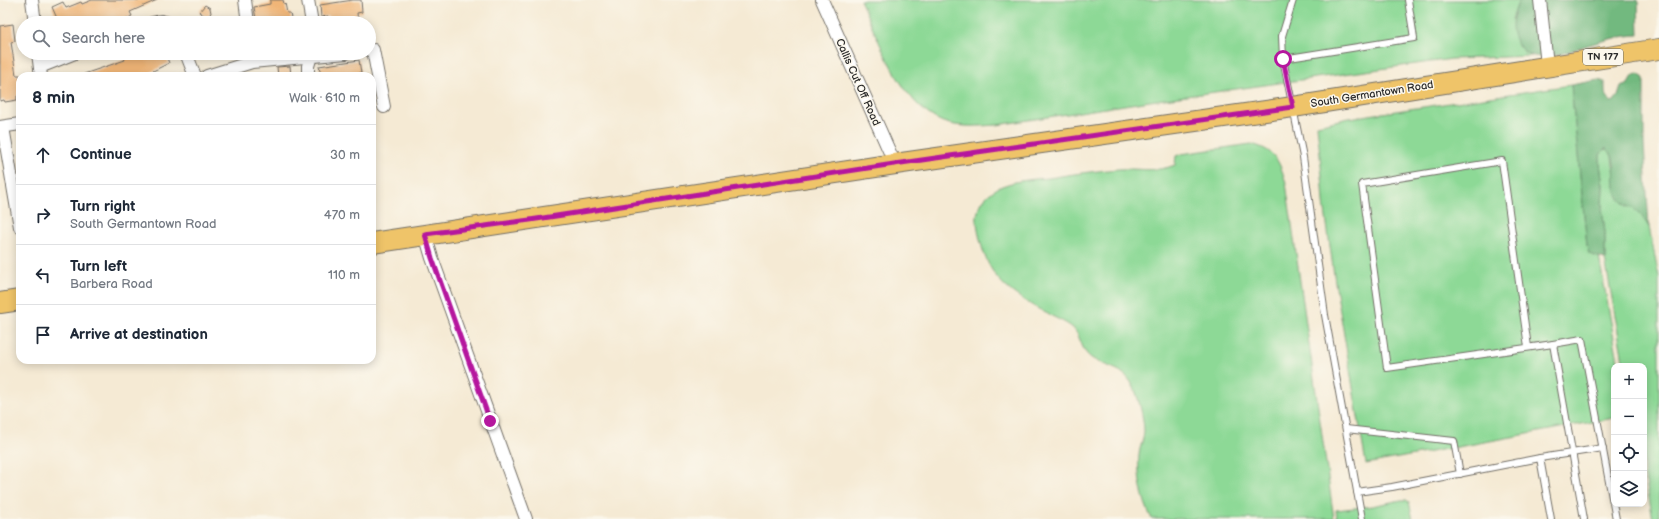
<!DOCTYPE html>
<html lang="en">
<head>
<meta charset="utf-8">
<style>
  body { margin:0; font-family:"Balsamiq Sans",sans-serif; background:#f6f6f7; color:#1f2937 }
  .controls { position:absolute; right:12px; bottom:12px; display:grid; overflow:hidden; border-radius:8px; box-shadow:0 2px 10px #0003 }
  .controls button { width:36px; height:36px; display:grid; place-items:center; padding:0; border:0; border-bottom:1px solid #e0e1e3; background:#fff; color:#1f2937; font:20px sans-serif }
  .stop { position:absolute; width:12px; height:12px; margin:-9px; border:3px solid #b5179e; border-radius:50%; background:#fff }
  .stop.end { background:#b5179e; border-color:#fff; box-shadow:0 1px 4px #0008 }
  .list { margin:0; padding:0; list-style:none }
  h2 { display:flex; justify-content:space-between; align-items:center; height:52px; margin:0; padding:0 16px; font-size:17px }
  h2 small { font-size:13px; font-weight:400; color:#747a83 }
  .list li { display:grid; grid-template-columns:26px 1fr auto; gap:12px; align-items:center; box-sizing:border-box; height:60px; padding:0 16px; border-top:1px solid #e0e1e3 }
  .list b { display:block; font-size:15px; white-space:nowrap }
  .list p { margin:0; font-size:13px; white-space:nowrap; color:#747a83 }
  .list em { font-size:13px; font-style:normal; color:#747a83 }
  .icon { flex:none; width:22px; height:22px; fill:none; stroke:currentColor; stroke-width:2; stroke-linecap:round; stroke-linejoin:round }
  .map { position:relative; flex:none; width:1659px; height:519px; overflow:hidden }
  .search { position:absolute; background:#fff; box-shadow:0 2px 10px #0003; left:16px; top:16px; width:360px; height:44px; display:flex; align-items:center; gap:10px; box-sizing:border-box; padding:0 14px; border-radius:22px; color:#747a83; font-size:15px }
  .panel { position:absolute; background:#fff; box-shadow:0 2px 10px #0003; left:16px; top:72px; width:360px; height:292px; border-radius:12px }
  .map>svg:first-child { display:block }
</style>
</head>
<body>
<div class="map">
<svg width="1659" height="519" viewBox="0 0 1659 519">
  <rect width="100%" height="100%" fill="#fbf7ec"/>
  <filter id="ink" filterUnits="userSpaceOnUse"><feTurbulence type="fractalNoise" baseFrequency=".025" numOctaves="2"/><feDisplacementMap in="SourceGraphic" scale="8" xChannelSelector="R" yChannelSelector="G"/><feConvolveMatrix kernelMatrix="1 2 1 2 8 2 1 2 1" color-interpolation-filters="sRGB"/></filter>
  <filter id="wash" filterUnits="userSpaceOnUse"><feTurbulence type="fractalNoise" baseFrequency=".012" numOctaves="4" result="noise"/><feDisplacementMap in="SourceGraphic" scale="16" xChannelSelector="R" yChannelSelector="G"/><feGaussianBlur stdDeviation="0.9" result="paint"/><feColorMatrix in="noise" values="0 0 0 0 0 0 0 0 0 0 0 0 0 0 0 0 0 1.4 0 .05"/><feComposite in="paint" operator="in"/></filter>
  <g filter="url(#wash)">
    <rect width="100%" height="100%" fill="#f5ead4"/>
    <!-- green -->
    <g fill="#8dd996" stroke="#5c8260">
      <path d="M 860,0 L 1519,0 L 1512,19 L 1524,52 L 1532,56 L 1452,59 L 1150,101 L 997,125 C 979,126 960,128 943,122 C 901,106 878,37 860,0 Z"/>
      <polygon points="1571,85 1587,245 1589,254 1599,257 1619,366 1614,366 1614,418 1366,464 1335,282 1324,203 1323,187 1317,125 1349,118"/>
      <path d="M 1251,144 C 1275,150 1279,160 1286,183 L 1334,519 L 1152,519 C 1142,500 1137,475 1139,454 C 1140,446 1144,439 1144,431 C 1144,419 1138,394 1132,384 C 1122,366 1105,368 1090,357 C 1081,350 1081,336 1073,328 C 1066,322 1053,317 1044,312 C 1002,289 984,273 977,223 C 975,205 989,190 1005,185 C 1019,180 1035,179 1049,178 C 1072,174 1095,171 1118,169 C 1138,168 1156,173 1175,165 L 1176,156 L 1181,154 Z"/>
      <polygon points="1605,148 1609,150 1612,156 1613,166 1626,206 1635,209 1641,215 1649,227 1659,277 1659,519 1653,519 1644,472 1644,366 1624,366 1605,259 1605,233 1602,207 1603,186 1600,164 1600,155"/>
      <polygon points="1401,500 1406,500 1409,502 1413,519 1337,519 1336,510 1372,506"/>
    </g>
    <!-- forest -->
    <g fill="#72b97f" stroke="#4e7255">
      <path d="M 1519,0 L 1638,0 L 1639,35 C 1622,35 1598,42 1582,47 C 1567,52 1550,59 1534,56 C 1527,55 1523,50 1519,46 C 1507,29 1513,17 1519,0 Z"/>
      <path d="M 1638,74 L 1644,78 L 1644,144 L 1649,227 C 1647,223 1644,218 1640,214 C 1631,205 1620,206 1616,192 C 1612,178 1619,155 1605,148 L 1600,155 L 1600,164 L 1603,186 L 1602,207 L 1605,233 L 1605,259 L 1589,254 L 1587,245 L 1571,85 L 1598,80 L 1605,82 L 1605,93 L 1611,102 L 1614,101 L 1618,96 L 1621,87 L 1627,85 L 1634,75 Z"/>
    </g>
    <g id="blocks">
      <!-- building -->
      <g fill="#f0b577">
        <polygon points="92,0 157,0 130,12 132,16 117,23 59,23 52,7 63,2 66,8 81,2 82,4"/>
        <polygon points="270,0 283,0 284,4 285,3 287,13 290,13 292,23 262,23 262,18 256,19 254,7 270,4"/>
        <polygon points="353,0 361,0 362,12 357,13 358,23 329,23 328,16 321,17 320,5"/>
        <polygon points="205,5 210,8 211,13 208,16 205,16 199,12"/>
        <polygon points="13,24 15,41 11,42 16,75 20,75 20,95 17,96 17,100 5,102 4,100 0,101 0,26"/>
        <polygon points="130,53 165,53 169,63 151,72 152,76 85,76 84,74 125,60 123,55"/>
        <polygon points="359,60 361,73 359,73 360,76 321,76 319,66"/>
        <polygon points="290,66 291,76 278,76 277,67"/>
      </g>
    </g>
  </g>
  <g filter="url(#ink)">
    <use href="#blocks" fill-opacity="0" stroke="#726e66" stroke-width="1"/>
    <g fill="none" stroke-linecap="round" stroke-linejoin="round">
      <defs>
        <g id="service">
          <polyline points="1293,0 1282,36 1283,59 1303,157 1325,315 1362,519"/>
          <polyline points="1283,59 1414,38 1408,0"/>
          <polyline points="1528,347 1502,161 1362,184 1387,368 1553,344"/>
          <polyline points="1346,429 1454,441 1460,474"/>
          <polyline points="1540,458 1603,448"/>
          <polyline points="1357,492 1392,487 1540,458 1551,519"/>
          <polyline points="1584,519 1553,344 1582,339 1616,519"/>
        </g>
        <g id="minor">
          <polyline points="32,0 35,23"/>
          <polyline points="245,0 248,23"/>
          <polyline points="308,0 312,23"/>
          <polyline points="822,0 895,164"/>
          <polyline points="1540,0 1547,65"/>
          <polyline points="152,23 161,21 169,23"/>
          <polyline points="369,50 373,50 384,107"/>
          <polyline points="38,53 41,76"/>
          <polyline points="186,53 195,76"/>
          <polyline points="40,67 75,53"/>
          <polyline points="207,76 252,62 346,53"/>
          <polyline points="308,76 308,66 312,53"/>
          <polyline points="0,127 20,124"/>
          <polyline points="3,127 20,227"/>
          <polyline points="425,234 432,258 526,519"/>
        </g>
        <g id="primary">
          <polyline points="372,243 895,164 1293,107 1659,49"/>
          <polyline points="0,303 20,300"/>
        </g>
      </defs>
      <!-- service casing -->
      <use href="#service" stroke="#726e66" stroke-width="8"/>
      <!-- minor casing -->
      <use href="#minor" stroke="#726e66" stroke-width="14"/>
      <!-- primary casing -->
      <use href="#primary" stroke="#726e66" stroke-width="22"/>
      <!-- service -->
      <use href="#service" stroke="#fff" stroke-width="6"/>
      <!-- minor -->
      <use href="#minor" stroke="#fff" stroke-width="12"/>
      <!-- primary -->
      <use href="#primary" stroke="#efc469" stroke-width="20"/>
    </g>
  </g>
  <g fill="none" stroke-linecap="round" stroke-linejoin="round" filter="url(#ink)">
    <!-- route -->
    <polyline stroke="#b5179e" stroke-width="5" points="490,421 432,258 425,234 530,220 894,164 1293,107 1283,59"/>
  </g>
  <g text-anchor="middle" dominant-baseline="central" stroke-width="3" stroke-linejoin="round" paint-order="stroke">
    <!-- shield labels -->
    <rect fill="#fbf7ec" stroke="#696865" stroke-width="1" x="1583" y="49" width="40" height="16" rx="3"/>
    <g font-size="10" font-weight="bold" fill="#2b2b2b">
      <text x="1603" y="57">TN 177</text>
    </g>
    <!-- street labels -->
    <g font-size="11" fill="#2b2b2b" stroke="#fbf7ec">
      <text transform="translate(858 82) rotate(66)">Callis Cut Off Road</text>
      <text transform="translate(1372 94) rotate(-9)">South Germantown Road</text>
    </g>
  </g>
</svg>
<div class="controls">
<button>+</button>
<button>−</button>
<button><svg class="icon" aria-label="locate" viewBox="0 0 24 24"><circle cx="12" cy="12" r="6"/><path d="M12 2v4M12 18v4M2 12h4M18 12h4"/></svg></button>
<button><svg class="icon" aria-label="layers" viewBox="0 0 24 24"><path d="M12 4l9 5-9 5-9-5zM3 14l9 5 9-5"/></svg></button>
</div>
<div class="stop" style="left:1283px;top:59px"></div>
<div class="stop end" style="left:490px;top:421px"></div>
<div class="search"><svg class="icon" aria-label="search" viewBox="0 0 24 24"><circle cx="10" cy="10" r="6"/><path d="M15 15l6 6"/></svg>Search here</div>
<section class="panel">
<h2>8 min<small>Walk · 610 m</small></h2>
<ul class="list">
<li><svg class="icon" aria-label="ahead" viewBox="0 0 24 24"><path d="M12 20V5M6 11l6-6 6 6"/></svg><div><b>Continue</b></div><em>30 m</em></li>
<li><svg class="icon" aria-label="right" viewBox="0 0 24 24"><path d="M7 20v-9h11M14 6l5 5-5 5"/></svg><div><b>Turn right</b><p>South Germantown Road</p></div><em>470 m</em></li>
<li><svg class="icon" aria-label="left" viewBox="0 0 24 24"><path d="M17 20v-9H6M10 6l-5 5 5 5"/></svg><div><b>Turn left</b><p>Barbera Road</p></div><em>110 m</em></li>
<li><svg class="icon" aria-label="arrive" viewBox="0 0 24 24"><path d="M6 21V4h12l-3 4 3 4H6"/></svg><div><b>Arrive at destination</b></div></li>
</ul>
</section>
</div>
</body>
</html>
